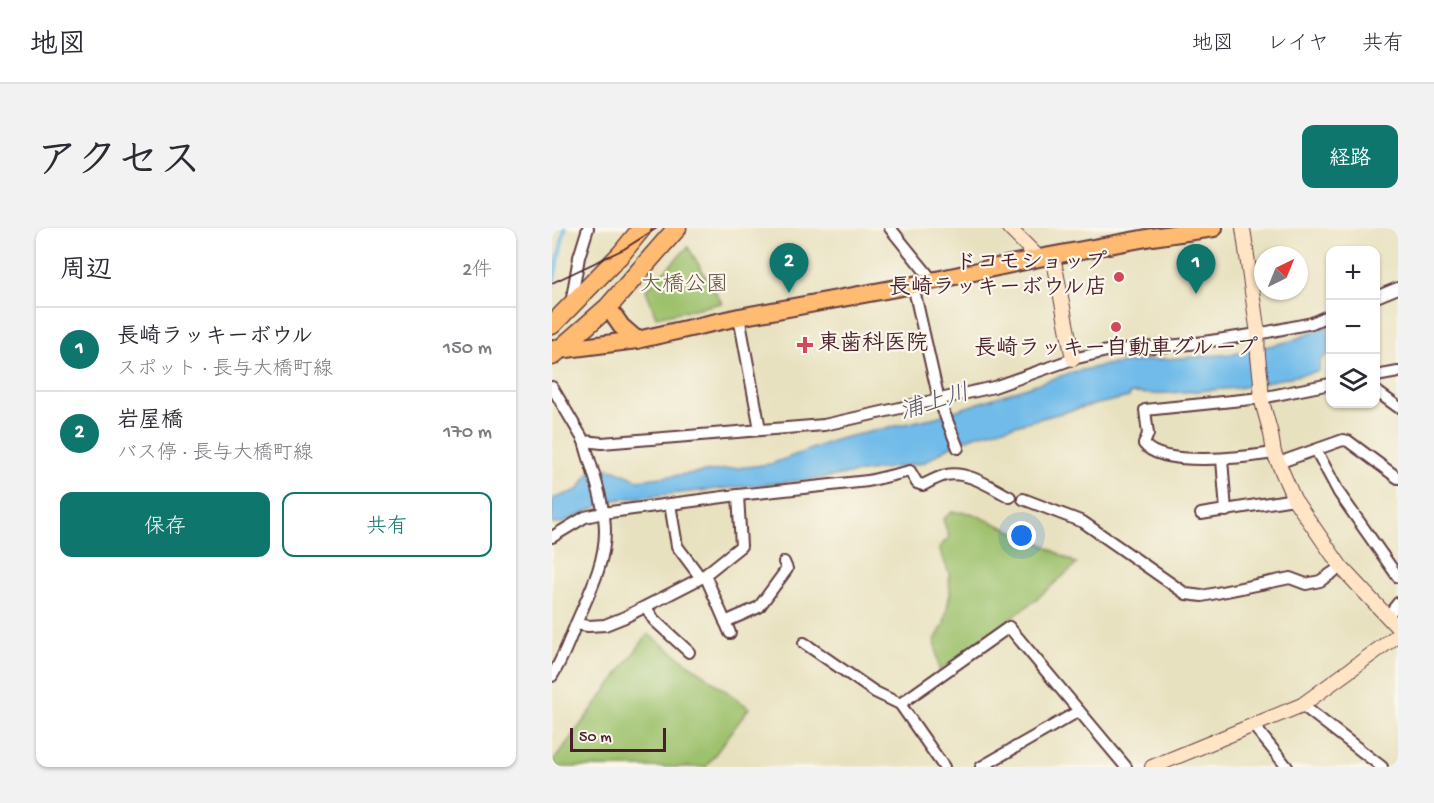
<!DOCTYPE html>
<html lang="ja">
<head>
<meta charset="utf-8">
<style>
  body { margin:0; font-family:"Gochi Hand","Klee One",sans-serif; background:#f2f2f3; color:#2b2b33 }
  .controls { position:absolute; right:18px; top:18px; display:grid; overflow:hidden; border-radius:12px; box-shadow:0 2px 4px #0004 }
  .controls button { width:54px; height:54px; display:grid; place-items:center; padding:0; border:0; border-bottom:2px solid #e1e1e2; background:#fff; color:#2b2b33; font:30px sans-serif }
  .compass { position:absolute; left:702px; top:18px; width:54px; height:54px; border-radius:50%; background:#fff; box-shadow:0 2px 4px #0004; rotate:43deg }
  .scale { position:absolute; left:18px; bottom:15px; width:96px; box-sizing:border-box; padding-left:6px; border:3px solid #4a1f2b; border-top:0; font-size:16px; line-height:21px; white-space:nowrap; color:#4a1f2b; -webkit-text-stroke:4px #fbf7ec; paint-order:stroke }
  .you { position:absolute; left:470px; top:308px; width:21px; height:21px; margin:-15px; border:4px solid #fff; border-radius:50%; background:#1a73e8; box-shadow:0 0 0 9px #1a73e833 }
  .badge { display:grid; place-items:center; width:39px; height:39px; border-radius:50%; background:#0f766e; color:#fff; font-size:20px; font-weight:700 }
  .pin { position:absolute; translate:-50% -50px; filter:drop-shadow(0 2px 3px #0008) }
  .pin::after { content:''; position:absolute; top:32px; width:21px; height:18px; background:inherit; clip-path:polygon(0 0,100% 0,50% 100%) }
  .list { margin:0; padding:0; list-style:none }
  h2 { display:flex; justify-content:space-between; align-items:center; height:78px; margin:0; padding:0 24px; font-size:26px }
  h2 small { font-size:20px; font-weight:400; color:#7c7c81 }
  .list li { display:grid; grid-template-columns:39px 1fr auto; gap:18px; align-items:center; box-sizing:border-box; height:84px; padding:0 24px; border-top:2px solid #e1e1e2 }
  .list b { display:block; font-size:22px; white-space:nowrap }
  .list p { margin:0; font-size:20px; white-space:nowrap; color:#7c7c81 }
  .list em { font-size:20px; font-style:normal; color:#7c7c81 }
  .actions { display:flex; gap:12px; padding:18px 24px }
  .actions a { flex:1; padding:14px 0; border:2px solid #0f766e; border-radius:12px; text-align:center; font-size:21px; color:#0f766e }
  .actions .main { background:#0f766e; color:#fff }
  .icon { flex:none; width:33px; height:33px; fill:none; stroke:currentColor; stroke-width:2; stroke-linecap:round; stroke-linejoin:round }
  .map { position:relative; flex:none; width:846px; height:539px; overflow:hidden; border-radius:12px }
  header { display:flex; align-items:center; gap:36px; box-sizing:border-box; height:84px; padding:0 30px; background:#fff; border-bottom:2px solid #e1e1e2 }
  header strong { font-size:28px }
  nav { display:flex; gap:33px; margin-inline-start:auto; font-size:21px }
  .intro { display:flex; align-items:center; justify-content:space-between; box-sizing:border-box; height:144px; padding:0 36px }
  h1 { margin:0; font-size:42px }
  .button { padding:15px 27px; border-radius:12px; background:#0f766e; color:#fff; font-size:21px; font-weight:700 }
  main { display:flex; gap:36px; padding:0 36px }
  aside { flex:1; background:#fff; border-radius:12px; box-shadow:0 2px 4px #0004 }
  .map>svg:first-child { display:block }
</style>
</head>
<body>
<header>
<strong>地図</strong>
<nav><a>地図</a><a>レイヤ</a><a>共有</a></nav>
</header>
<div class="intro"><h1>アクセス</h1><a class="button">経路</a></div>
<main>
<aside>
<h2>周辺<small>2件</small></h2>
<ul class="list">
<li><span class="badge">1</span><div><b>長崎ラッキーボウル</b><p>スポット · 長与大橋町線</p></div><em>150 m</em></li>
<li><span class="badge">2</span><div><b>岩屋橋</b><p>バス停 · 長与大橋町線</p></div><em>170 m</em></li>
</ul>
<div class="actions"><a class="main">保存</a><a>共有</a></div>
</aside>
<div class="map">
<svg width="846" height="539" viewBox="0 0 846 539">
  <rect width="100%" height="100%" fill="#fbf7ec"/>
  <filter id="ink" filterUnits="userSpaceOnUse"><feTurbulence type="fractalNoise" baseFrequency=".0167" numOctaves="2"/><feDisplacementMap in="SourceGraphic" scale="12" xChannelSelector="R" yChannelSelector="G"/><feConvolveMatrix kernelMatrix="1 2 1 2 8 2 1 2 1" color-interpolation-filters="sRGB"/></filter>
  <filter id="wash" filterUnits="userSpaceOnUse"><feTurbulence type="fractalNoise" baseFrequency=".008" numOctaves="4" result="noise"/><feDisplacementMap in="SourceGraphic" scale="24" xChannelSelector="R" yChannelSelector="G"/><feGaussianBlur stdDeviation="1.35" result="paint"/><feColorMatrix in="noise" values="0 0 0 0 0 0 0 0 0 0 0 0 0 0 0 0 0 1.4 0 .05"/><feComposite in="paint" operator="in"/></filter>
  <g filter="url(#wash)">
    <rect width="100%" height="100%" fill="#e8e1bf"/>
    <!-- green -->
    <g fill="#9dc16c" stroke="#74704c" stroke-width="1.5">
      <polygon points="136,19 170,75 104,89 94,62"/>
      <polygon points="400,284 419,285 488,315 525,336 481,374 387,443 383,412 392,396 398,366 397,345 387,320 397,309 391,291"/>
      <polygon points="96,406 197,480 154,539 6,539 0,535"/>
    </g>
    <!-- water -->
    <polygon fill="#6fbbe9" stroke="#5c6d8a" stroke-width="1.5" points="778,97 778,123 768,133 767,143 686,160 602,166 578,165 577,169 532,179 422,208 397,219 371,235 263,251 60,272 10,295 0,296 0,271 26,262 39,243 52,240 63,242 86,252 219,236 286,211 384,189 521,144 554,137 600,132 681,126 739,113"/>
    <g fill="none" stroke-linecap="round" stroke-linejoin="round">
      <!-- stream -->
      <polyline stroke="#6fbbe9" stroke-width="4" points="0,59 13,0"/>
    </g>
  </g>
  <g filter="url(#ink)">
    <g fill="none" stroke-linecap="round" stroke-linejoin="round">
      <defs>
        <g id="street">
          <polyline points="338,0 381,53"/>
          <polyline points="361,57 387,172 406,220"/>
          <polyline points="824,69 846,60"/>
          <polyline points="19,76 27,29 36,0"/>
          <polyline points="187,89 208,201"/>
          <polyline points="824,148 846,144"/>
          <polyline points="0,159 32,213 50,215 272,197 442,159 521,131 555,123 638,116 706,106 760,95 778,87"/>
          <polyline points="824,163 846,179"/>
          <polyline points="764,222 787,265 846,349"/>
          <path d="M 722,225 C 695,229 610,240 592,216 L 596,206 L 593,182 L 709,170 L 778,156"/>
          <polyline points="670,231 674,283"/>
          <polyline points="726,235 791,212 796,213 846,250"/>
          <polyline points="471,271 531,294 634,366 650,368 738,350 754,356 768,353 789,339"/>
          <polyline points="118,276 125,318 149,350"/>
          <polyline points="649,286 742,271"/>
          <path d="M 0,309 L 33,289 L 51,285 L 186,267 L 316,253 L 358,243 L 365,255 L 371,257 C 379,253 386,249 394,247 C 415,242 440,260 458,269"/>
          <polyline points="153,347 178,405"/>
          <polyline points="94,379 102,392 137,424"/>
          <polyline points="835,389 846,375"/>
          <polyline points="173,394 207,379 235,341 232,334"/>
          <polyline points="24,396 36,398 53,397 73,389 149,350 189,318 186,267"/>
          <polyline points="252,415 323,464 348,476 392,539"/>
          <path d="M 0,448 C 10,432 16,416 23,398 C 36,367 53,337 53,303 C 53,274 39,240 32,213"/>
          <polyline points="348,476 457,399 574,539"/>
          <polyline points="750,477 830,539"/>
          <polyline points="702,498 735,539"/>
          <polyline points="429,539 527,483"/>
        </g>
        <g id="secondary">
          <polyline points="457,0 487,30"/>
          <path d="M 691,0 L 706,106 C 703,127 711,149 709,170 L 719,206 L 722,225 L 742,271 L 789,339 L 846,400"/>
          <polyline points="501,28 521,131"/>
          <polyline points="600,539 750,477 846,407"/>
        </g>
        <g id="primary">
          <polyline points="56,79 69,98 85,112"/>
          <polyline points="3,120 7,122 85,112 187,89 361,57 487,30 600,9 662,0"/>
        </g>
        <g id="highway">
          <polyline points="0,97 69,26 90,0"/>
          <polyline points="0,128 56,79 125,0"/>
        </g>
      </defs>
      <!-- street casing -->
      <use href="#street" stroke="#623c41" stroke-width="14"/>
      <!-- secondary casing -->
      <use href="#secondary" stroke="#623c41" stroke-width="16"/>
      <!-- primary casing -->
      <use href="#primary" stroke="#623c41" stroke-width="20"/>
      <!-- highway casing -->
      <use href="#highway" stroke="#623c41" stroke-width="21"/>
      <!-- street -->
      <use href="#street" stroke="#fff" stroke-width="10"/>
      <!-- secondary -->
      <use href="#secondary" stroke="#ffe4c6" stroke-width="14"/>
      <!-- primary -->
      <use href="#primary" stroke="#febb71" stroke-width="16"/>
      <!-- highway -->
      <use href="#highway" stroke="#febb71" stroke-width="18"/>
      <!-- tram -->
      <polyline stroke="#4a1f2b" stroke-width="1.5" points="0,55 72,21 105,0"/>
    </g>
  </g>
  <!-- markers -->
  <g fill="#d1495b" stroke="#fbf7ec" stroke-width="2">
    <circle cx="567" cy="49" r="6"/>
    <circle cx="564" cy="99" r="6"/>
    <path d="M250 108h6v6h6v6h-6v6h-6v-6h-6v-6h6z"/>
  </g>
  <g text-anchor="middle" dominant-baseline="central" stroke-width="4.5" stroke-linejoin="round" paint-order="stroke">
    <!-- poi labels -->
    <g font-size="22" font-weight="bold" fill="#4a1f2b" stroke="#fbf7ec" text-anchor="end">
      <text x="555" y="36">ドコモショップ<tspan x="555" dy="25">長崎ラッキーボウル店</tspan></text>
      <text x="266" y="117" text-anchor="start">東歯科医院</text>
      <text x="564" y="122" text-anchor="middle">長崎ラッキー自動車グループ</text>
    </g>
    <!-- park labels -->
    <g font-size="22" fill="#63503e" stroke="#fbf7ec">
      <text x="132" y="58">大橋公園</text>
    </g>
    <!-- water labels -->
    <g font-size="24" font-style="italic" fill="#57566e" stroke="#fbf7ec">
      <text transform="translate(383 176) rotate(-17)">浦上川</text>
    </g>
  </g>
</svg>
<div class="controls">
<button>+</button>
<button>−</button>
<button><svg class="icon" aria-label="layers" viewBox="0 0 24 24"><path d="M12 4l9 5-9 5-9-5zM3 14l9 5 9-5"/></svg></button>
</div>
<svg class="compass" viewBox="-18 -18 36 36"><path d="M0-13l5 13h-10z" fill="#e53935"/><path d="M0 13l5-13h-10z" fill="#7c7c81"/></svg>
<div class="scale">50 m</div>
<div class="you"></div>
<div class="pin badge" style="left:644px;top:66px">1</div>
<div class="pin badge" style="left:237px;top:65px">2</div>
</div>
</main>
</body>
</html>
